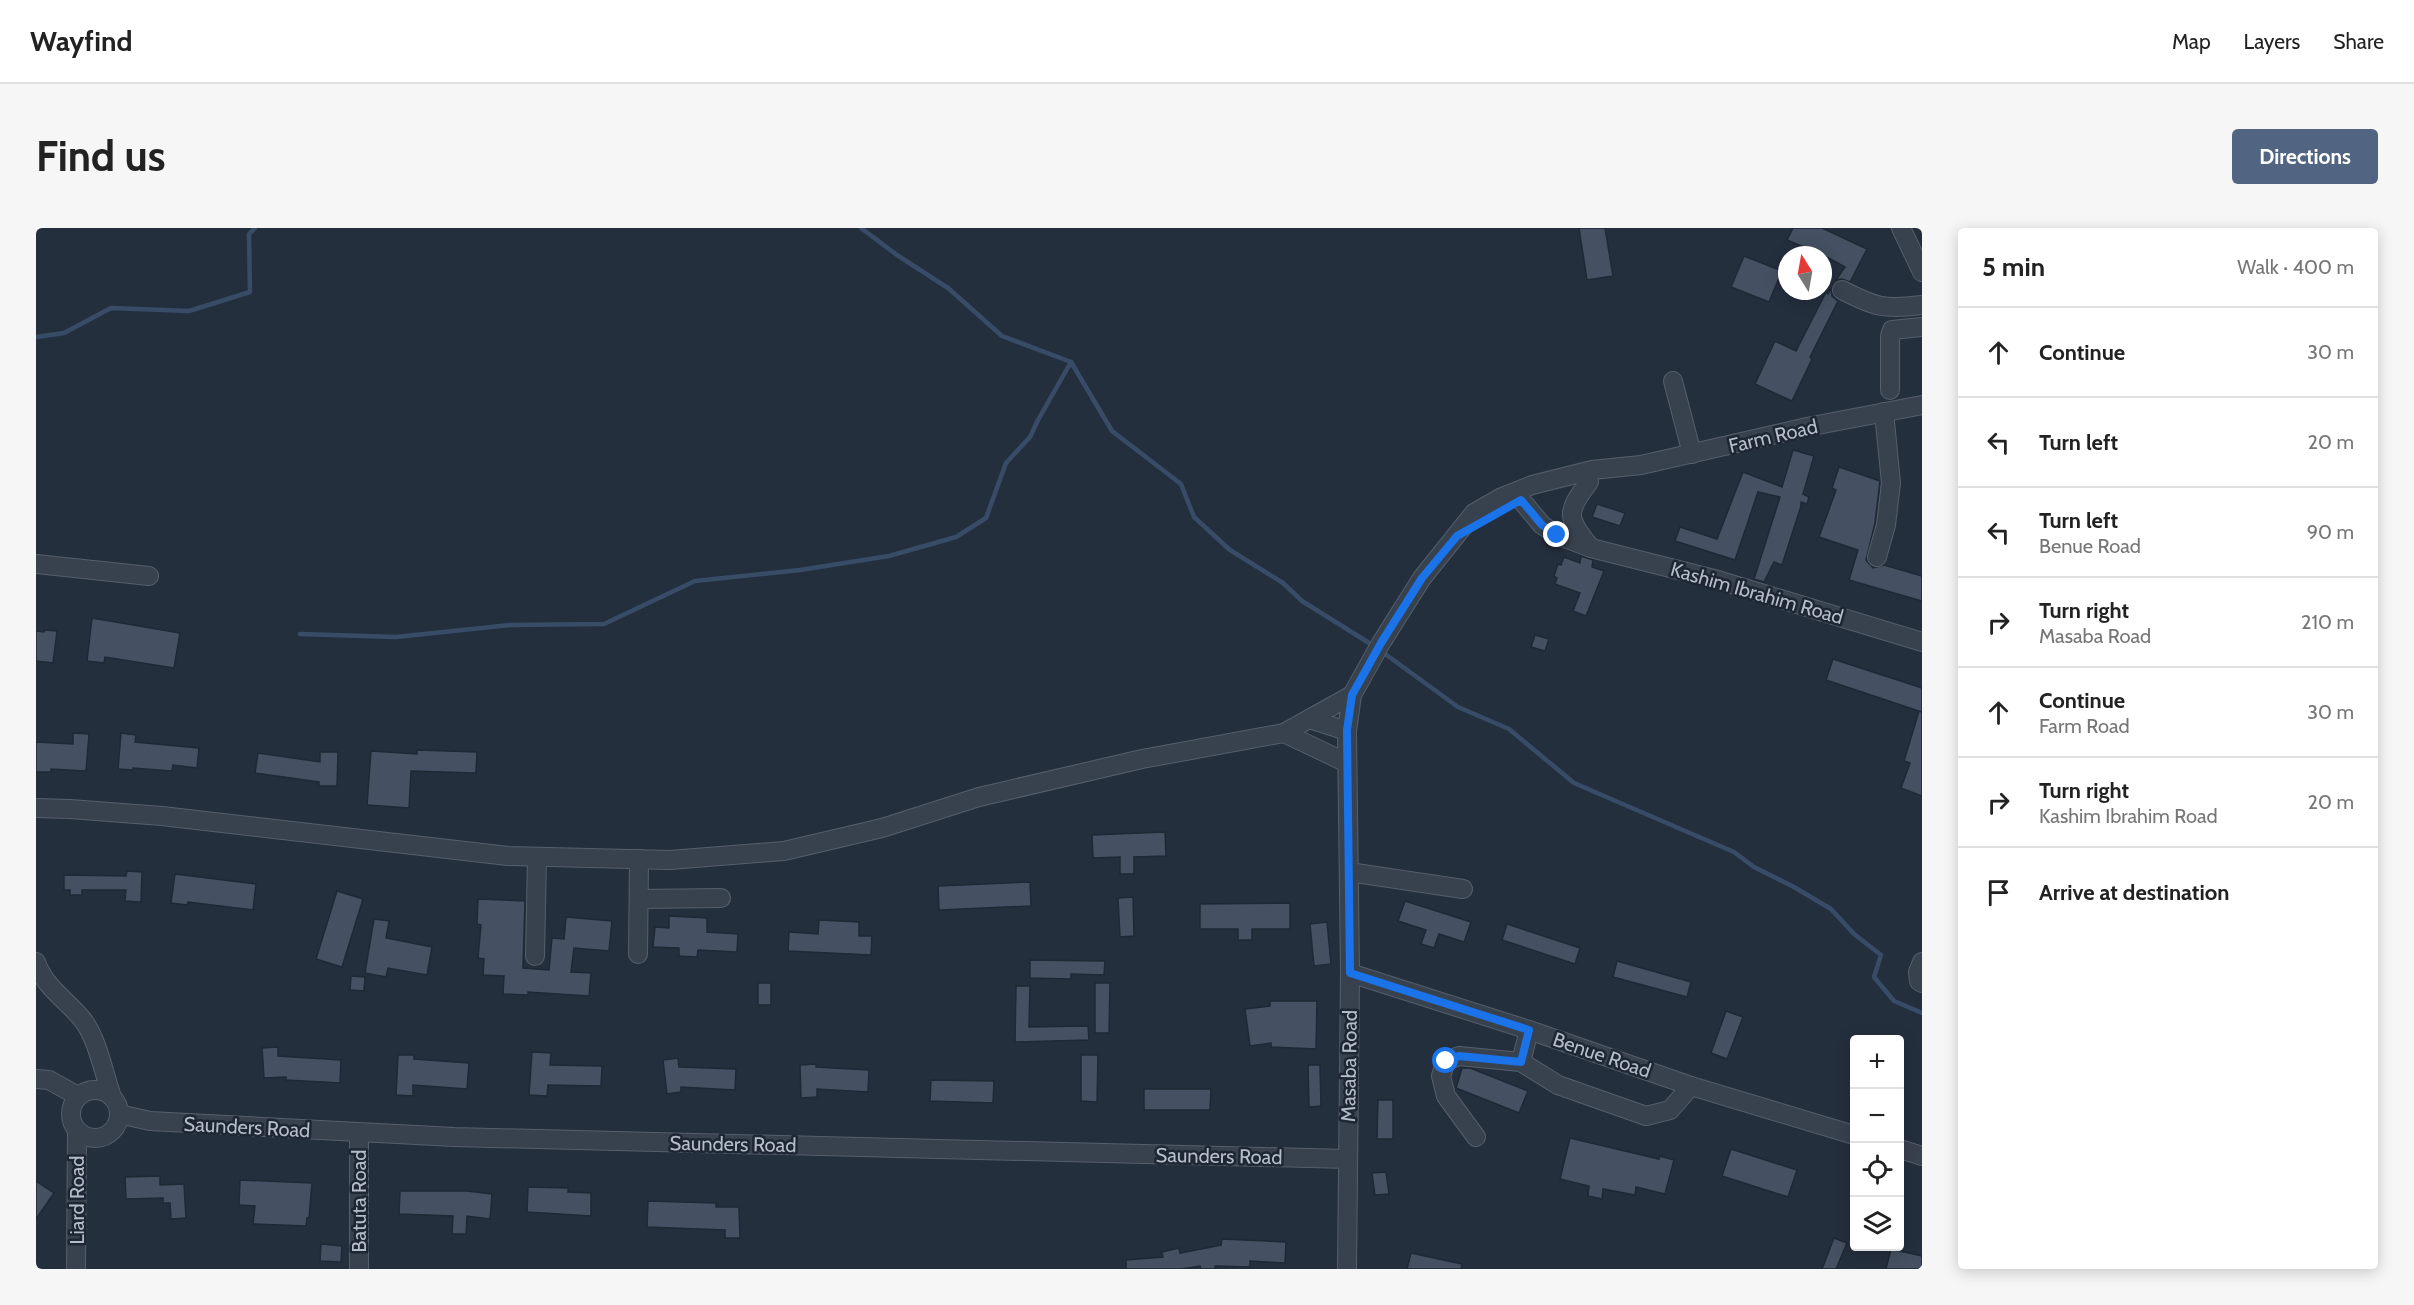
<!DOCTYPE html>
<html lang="en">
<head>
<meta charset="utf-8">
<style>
  body { margin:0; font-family:Cabin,sans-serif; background:#f6f6f6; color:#222 }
  .controls { position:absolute; right:18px; bottom:18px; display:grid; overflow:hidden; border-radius:6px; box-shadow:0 3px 15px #0003 }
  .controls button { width:54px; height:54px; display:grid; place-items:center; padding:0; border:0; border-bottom:2px solid #e0e0e0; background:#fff; color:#222; font:30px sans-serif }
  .compass { position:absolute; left:1742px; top:18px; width:54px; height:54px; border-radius:50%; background:#fff; box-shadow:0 3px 15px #0003; rotate:349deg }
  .stop { position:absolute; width:18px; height:18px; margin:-14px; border:4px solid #1a73e8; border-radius:50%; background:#fff }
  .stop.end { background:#1a73e8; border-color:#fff; box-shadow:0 2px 6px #0008 }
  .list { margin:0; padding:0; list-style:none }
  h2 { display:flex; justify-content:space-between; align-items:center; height:78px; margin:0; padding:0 24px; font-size:26px }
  h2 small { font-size:20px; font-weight:400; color:#767676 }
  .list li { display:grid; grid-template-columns:39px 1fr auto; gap:18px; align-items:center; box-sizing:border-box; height:90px; padding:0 24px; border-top:2px solid #e0e0e0 }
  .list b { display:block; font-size:22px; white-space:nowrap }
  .list p { margin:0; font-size:20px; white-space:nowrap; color:#767676 }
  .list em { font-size:20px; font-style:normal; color:#767676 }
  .icon { flex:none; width:33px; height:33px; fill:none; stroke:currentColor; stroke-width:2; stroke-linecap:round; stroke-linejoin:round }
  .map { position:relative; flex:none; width:1886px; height:1041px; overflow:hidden; border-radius:6px }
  header { display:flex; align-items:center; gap:36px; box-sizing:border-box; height:84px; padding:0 30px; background:#fff; border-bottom:2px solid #e0e0e0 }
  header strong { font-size:28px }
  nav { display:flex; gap:33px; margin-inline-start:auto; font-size:21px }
  .intro { display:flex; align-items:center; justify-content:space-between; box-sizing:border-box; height:144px; padding:0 36px }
  h1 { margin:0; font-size:42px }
  .button { padding:15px 27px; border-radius:6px; background:#516482; color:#fff; font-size:21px; font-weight:700 }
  main { display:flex; gap:36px; padding:0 36px }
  aside { flex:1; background:#fff; border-radius:6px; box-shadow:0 3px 15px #0003 }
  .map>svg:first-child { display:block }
</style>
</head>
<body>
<header>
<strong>Wayfind</strong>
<nav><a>Map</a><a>Layers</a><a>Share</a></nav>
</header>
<div class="intro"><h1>Find us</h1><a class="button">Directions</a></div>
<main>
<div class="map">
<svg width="1886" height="1041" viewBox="0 0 1886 1041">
  <rect width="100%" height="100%" fill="#242f3e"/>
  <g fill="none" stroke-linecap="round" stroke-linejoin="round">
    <!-- stream -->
    <g stroke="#394c67" stroke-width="4.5">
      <polyline points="825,0 861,27 912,60 966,108 1035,134 1076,203 1145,256 1158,289 1194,322 1247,355 1266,373 1338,418"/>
      <polyline points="0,109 28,105 75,80 153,83 214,64 213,6 219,0"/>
      <polyline points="264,406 360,409 475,397 568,396 659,353 764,342 853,328 920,309 950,290 970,235 994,209 1002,192 1035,134"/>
      <polyline points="1345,423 1422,479 1473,501 1538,555 1698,624 1718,639 1758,659 1795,681 1818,706 1845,727 1838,749 1858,773 1886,785"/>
    </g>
  </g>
  <!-- building -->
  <g fill="#455162" stroke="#1f2835" stroke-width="1.5">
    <polygon points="1543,0 1569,0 1577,48 1551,52"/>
    <polygon points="1757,0 1786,0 1831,21 1814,54 1806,51 1800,52 1809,39 1787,27 1751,12"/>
    <polygon points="1708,28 1746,43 1733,74 1695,59"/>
    <polygon points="1795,60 1796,68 1802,73 1774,129 1776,131 1756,173 1719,156 1739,113 1760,123 1790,64 1792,66"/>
    <polygon points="1757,222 1778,228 1767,266 1773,269 1771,276 1765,274 1765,278 1746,337 1738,334 1728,354 1718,351 1744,269 1722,264 1699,332 1639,313 1644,299 1681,311 1707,244 1746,259"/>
    <polygon points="1803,239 1844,253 1839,295 1830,332 1837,340 1848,337 1886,348 1886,373 1813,352 1822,322 1783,309 1800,262 1796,260"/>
    <polygon points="1561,276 1589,285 1584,298 1556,289"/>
    <polygon points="1545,328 1557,332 1556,339 1568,343 1550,388 1537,383 1544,365 1519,356 1521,350 1518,348 1522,336 1525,337 1528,329 1544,335"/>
    <polygon points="56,390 144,405 138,440 69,429 68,435 51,433"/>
    <polygon points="9,402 21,403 17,435 0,433 0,403 8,404"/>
    <polygon points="1499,407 1513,411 1509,423 1495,419"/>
    <polygon points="1797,431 1886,460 1886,568 1865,560 1874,535 1868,533 1883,483 1886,484 1790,452"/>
    <polygon points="37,505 53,506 50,543 15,541 15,544 0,544 0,514 37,516"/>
    <polygon points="85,505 100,507 99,514 163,520 161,540 137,537 136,543 97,540 97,542 82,541"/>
    <polygon points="381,522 441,524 440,545 375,543 373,580 331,577 335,523 381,526"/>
    <polygon points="284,524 302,524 301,558 283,558 283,554 219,545 222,525 284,534"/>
    <polygon points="1129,604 1130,628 1098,629 1098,646 1084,646 1084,629 1057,630 1056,607"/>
    <polygon points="91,643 106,644 105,674 89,673 90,662 46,662 46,667 34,667 34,662 28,662 28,647 90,648"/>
    <polygon points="139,646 220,656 217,682 152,674 151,677 135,675"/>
    <polygon points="994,654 995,678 903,682 902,658"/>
    <polygon points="301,663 327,671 306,739 280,731"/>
    <polygon points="1097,669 1098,708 1084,709 1082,670"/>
    <polygon points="442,671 489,673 487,740 513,742 516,710 528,711 530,689 576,693 573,723 538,720 535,744 555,745 553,768 492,764 492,767 467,766 468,748 447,747 448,731 442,730 445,697 441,696"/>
    <polygon points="1369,673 1435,694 1428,714 1403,706 1398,720 1385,716 1390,702 1362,693"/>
    <polygon points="1254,675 1254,701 1216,701 1216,712 1202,712 1202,701 1164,701 1164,676"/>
    <polygon points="633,688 671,690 671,704 702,706 701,724 662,722 661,729 643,728 643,720 617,719 619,699 633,700"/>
    <polygon points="338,691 353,693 350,710 396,719 391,747 352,740 350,749 329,745"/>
    <polygon points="783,692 823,694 823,708 836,708 835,727 752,723 753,704 782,706"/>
    <polygon points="1291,694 1295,736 1278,738 1274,696"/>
    <polygon points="1471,696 1544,720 1539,736 1466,712"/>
    <polygon points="994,732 1069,733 1068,747 1035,746 1035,751 994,750"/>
    <polygon points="1581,733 1655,754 1651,769 1577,749"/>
    <polygon points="315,748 329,749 328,763 314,762"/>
    <rect x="722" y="755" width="13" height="22"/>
    <polygon points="1059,755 1074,755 1073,805 1059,805"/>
    <polygon points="980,758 994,758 993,799 1052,798 1053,812 979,814"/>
    <polygon points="1234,773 1281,773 1280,821 1235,819 1235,815 1214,818 1209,781 1234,778"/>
    <polygon points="1690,783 1707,789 1691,831 1675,825"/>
    <polygon points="242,819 242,828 305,832 304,855 250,852 250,849 228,850 226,820"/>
    <polygon points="496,824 515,825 514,837 566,838 565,858 512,857 511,868 493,867"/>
    <polygon points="362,827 378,827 378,831 433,835 431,861 377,857 377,868 360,867"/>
    <polygon points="1045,827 1062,827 1061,874 1045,873"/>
    <polygon points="642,830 643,839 700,841 699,862 645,859 645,864 631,866 627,832"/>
    <polygon points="780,836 780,839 833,842 832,864 781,861 781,869 765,870 764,837"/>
    <polygon points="1272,837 1284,837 1285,878 1273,879"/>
    <polygon points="1426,840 1434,840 1492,863 1483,885 1420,860"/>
    <polygon points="895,852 958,853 957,875 894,873"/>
    <polygon points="1108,861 1175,861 1174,882 1108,882"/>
    <polygon points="1342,872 1357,872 1357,911 1341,911"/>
    <polygon points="1534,910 1623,931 1624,928 1638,932 1629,966 1600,959 1599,967 1567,961 1566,971 1552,968 1553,958 1524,951"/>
    <polygon points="1695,921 1761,942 1752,969 1686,948"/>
    <polygon points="1350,944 1353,966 1339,967 1336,945"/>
    <polygon points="124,948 124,957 148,956 150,990 135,991 134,975 127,975 127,970 90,971 89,949"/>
    <polygon points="204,952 276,955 273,990 271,990 270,998 217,996 219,978 203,977"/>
    <polygon points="0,953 18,965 0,991"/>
    <polygon points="492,959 532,960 532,964 555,965 555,988 491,984"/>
    <polygon points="364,963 431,963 456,966 454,991 431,988 430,1006 416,1006 417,988 363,986"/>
    <polygon points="612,973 680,975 680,979 703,979 704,1010 689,1010 689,1002 611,999"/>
    <polygon points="1798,1010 1811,1015 1800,1041 1786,1041"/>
    <polygon points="1186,1011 1250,1014 1249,1035 1214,1033 1214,1039 1179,1038 1179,1041 1165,1041 1164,1038 1146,1041 1090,1041 1090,1032 1127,1029 1126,1024 1143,1020 1144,1025 1185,1017"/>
    <polygon points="285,1016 306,1018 305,1034 284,1033"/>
    <polygon points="1855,1021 1886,1028 1886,1041 1850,1041"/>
    <polygon points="1375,1025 1426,1036 1425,1041 1371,1041"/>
  </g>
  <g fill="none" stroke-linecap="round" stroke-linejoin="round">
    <defs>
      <g id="minor">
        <polyline points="1865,0 1886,44"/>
        <path d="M 1806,62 C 1839,79 1848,82 1886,77"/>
        <polyline points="1637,153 1656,226"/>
        <polyline points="1854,162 1854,108 1856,102 1886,99"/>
        <path d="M 1553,254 C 1529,285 1531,290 1555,320"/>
        <polyline points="1485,272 1506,297 1521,307 1555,320 1682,352 1886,414"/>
        <polyline points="1841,329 1850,297 1855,255 1848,184"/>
        <polyline points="0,336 113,348"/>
        <polyline points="1273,491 1311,503"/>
        <polyline points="1248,505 1311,535"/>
        <polyline points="0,580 34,581 126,588 472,628 634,632 748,623 846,600 943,569 1106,531 1248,505 1316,467"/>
        <polyline points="1313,644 1427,661"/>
        <polyline points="603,671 685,670"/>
        <polyline points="602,726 603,631"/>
        <polyline points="499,728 501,629"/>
        <path d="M 0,734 C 9,760 30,771 46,791 C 61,809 68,846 76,869"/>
        <polyline points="1886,734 1882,744 1883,753 1886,755"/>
        <polyline points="1314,745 1493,802 1655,858 1818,907"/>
        <polyline points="1493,802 1485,834 1522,857 1610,888 1634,882 1655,858"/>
        <polyline points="0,851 13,852 42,868"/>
        <circle cx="59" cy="886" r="24"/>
        <polyline points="83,886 114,893 418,909 1312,931"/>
        <polyline points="1440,909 1410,868 1405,848 1410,833 1423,828 1485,834"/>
        <polyline points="1864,921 1886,928"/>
        <polyline points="40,1041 41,903"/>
        <polyline points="323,1041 323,905"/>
        <polyline points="1311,1041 1314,745 1311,503 1316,467 1345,415 1386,350 1438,285 1466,269 1496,257 1556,242 1605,237 1771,199 1886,177"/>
      </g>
    </defs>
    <!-- minor casing -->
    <use href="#minor" stroke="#565f6c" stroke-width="20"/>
    <!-- minor -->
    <use href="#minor" stroke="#38414e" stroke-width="18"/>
  </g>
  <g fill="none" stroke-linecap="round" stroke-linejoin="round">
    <!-- route -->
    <polyline stroke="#1a73e8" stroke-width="8" points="1410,833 1423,828 1485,834 1493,802 1314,745 1311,502 1316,467 1345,415 1386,350 1421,308 1485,272 1506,297 1521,307"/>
  </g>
  <g text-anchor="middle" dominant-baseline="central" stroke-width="5" stroke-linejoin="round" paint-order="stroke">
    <!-- street labels -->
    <g font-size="20" fill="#b4bcc9" stroke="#1d2633">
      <text transform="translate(1737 208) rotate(-13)">Farm Road</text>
      <text transform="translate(1721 365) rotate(16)">Kashim Ibrahim Road</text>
      <text transform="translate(1566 827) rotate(19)">Benue Road</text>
      <text transform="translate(1313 838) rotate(-89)">Masaba Road</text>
      <text transform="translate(211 899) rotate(3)">Saunders Road</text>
      <text transform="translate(697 916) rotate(1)">Saunders Road</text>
      <text transform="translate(1183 928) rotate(1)">Saunders Road</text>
      <text transform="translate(41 972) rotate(-90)">Liard Road</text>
      <text transform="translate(323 973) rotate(-90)">Batuta Road</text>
    </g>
  </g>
</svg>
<div class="controls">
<button>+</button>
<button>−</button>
<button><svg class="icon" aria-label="locate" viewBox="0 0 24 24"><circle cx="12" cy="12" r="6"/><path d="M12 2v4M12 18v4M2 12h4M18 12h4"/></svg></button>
<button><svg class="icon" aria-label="layers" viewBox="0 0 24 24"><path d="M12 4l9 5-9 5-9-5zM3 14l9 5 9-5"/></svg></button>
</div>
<svg class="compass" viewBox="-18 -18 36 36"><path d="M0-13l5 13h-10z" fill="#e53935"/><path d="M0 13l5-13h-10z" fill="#767676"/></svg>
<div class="stop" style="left:1410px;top:833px"></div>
<div class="stop end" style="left:1521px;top:307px"></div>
</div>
<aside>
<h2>5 min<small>Walk · 400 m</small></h2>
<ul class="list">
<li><svg class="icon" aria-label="ahead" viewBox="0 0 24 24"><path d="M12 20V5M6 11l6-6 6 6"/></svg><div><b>Continue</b></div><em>30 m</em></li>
<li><svg class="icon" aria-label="left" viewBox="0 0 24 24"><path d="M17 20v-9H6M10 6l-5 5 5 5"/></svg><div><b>Turn left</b></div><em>20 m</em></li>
<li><svg class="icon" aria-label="left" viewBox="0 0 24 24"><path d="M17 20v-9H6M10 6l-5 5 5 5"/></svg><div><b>Turn left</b><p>Benue Road</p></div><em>90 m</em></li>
<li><svg class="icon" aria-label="right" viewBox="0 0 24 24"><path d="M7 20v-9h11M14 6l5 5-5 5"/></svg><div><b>Turn right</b><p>Masaba Road</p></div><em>210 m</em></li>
<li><svg class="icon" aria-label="ahead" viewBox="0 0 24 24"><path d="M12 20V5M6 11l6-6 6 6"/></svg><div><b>Continue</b><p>Farm Road</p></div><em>30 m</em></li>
<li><svg class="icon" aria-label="right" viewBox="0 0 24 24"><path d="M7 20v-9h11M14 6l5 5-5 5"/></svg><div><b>Turn right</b><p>Kashim Ibrahim Road</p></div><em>20 m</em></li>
<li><svg class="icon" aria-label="arrive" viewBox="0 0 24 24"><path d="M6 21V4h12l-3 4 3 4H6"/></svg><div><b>Arrive at destination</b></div></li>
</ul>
</aside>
</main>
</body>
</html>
